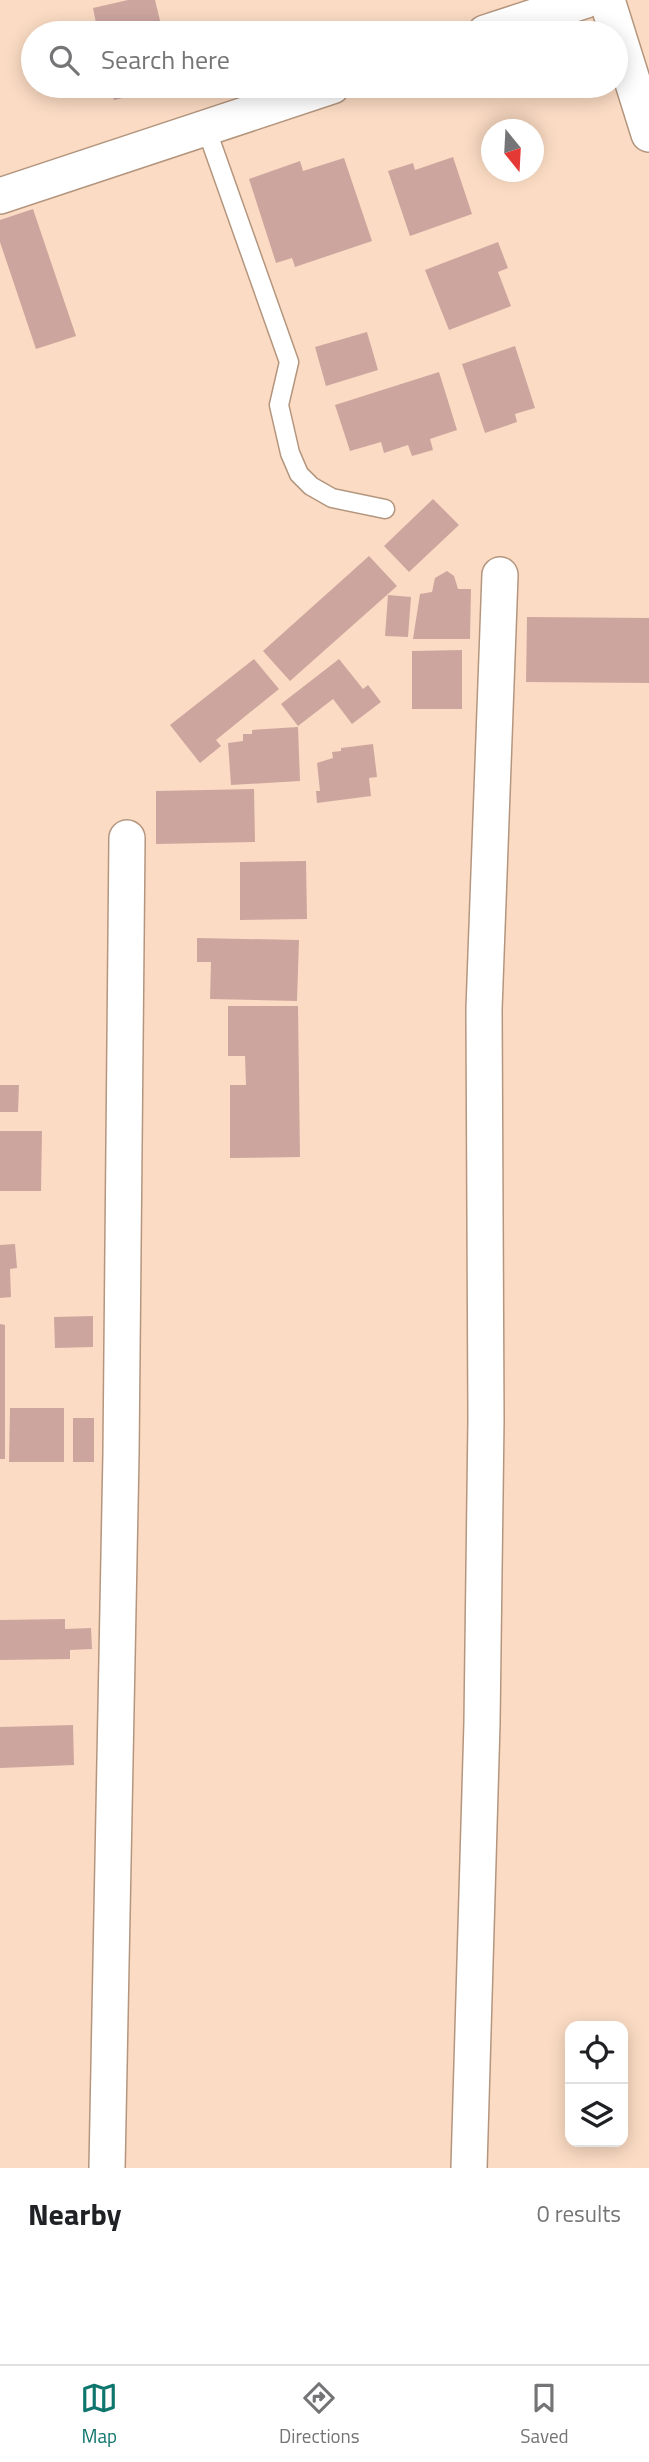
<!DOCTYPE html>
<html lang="en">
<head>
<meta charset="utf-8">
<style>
  body { margin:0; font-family:"Titillium Web",sans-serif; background:#f6f6f6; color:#202124 }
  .controls { position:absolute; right:21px; bottom:21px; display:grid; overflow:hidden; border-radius:14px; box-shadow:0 4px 18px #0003 }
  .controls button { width:63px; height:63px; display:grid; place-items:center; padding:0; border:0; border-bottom:2px solid #e0e0e0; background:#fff; color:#202124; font:35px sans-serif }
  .compass { position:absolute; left:481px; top:119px; width:63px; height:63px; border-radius:50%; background:#fff; box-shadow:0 4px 18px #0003; rotate:162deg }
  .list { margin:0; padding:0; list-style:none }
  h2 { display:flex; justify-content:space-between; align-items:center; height:91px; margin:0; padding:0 28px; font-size:30px }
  h2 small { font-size:23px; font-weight:400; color:#757577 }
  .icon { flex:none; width:38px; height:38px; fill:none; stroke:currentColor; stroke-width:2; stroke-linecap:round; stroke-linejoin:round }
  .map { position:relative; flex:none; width:649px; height:2168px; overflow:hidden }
  .search { position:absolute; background:#fff; box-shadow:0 4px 18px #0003; left:21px; right:21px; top:21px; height:77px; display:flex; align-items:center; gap:18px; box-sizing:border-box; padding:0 24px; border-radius:38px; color:#757577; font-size:26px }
  .sheet { height:196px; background:#fff }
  nav { display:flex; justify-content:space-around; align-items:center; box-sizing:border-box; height:98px; border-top:2px solid #e0e0e0; background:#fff; font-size:19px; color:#757577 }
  nav a { display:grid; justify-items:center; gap:4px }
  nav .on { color:#0f766e }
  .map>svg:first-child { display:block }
</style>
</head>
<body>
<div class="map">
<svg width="649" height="2168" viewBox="0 0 649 2168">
  <rect width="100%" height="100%" fill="#fbdbc3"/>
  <!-- building -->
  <g fill="#cda59f">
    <polygon points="128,0 155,0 163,33 98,33 93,8"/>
    <polygon points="110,86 169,86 169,87 114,100"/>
    <polygon points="453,157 472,214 410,236 388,171 413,163 415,170"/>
    <polygon points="344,158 372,241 295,267 292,258 276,263 249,179 300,161 303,171"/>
    <polygon points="33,209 76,336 36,349 0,242 0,220"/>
    <polygon points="498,242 508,268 498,272 511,306 449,330 425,270"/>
    <polygon points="367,332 378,370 326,386 315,347"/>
    <polygon points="515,346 535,408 515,414 517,422 485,433 462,364"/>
    <polygon points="439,372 457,430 430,439 433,450 412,456 408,445 384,453 381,442 350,451 335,405"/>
    <polygon points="433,499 459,525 409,572 384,546"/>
    <polygon points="369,556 397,586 290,681 263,651"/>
    <polygon points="447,571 454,576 458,589 471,589 470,639 413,639 420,594 432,592 435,578"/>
    <polygon points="388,595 411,597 408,637 385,636"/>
    <polygon points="527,617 649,618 649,683 526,682"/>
    <polygon points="462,650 462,709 412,709 412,651"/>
    <polygon points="254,659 279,689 216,740 221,746 200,763 170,725"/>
    <polygon points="339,659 363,689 368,685 381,702 352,724 333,699 298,726 281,704"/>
    <polygon points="298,727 300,781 231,785 228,743 243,741 243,734 252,734 252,730"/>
    <polygon points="373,744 377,777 369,778 371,796 317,803 316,791 320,791 317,763 333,758 332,752 341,751 341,748"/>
    <polygon points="254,789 255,842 156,844 156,791"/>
    <polygon points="306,861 307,919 240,920 240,862"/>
    <polygon points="197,938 299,940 297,1001 210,999 211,962 197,962"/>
    <polygon points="228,1006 298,1006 300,1157 230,1158 230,1085 246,1085 245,1056 228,1056"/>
    <polygon points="0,1085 19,1085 18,1112 0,1112"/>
    <polygon points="0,1131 42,1131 41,1191 0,1191"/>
    <polygon points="15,1244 17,1268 10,1269 11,1297 0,1298 0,1245"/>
    <polygon points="93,1316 93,1347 55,1348 54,1317"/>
    <polygon points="0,1324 5,1325 5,1459 0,1459"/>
    <polygon points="10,1408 64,1408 64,1462 9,1462"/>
    <rect x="73" y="1418" width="21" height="44"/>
    <polygon points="65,1619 65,1629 91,1628 92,1649 70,1650 70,1659 0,1660 0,1620"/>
    <polygon points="73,1725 74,1765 0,1768 0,1727"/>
  </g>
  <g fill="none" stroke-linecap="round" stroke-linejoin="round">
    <defs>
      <polyline id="lane" points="205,125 289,362 279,405 290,453 299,474 311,486 332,498 385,509"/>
      <g id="street">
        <polyline points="607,0 649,134"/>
        <polyline points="485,33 586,0"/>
        <polyline points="0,196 332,86"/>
        <polyline points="107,2168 121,1454 127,838"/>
        <polyline points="469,2168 482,1723 486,1419 484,1009 500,575"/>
      </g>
    </defs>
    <!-- lane casing -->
    <use href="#lane" stroke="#b4967f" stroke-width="21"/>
    <!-- street casing -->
    <use href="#street" stroke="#b4967f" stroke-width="38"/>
    <!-- lane -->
    <use href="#lane" stroke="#fff" stroke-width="18"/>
    <!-- street -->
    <use href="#street" stroke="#fff" stroke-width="35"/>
  </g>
</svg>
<div class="controls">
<button><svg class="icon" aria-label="locate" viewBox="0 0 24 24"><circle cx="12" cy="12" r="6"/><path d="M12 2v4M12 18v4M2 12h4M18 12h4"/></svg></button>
<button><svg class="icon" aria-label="layers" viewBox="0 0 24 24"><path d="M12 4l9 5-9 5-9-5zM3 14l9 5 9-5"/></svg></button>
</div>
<svg class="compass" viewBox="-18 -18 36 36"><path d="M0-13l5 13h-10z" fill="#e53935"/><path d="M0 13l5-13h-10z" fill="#757577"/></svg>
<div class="search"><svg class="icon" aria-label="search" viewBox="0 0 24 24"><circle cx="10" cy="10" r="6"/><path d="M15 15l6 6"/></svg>Search here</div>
</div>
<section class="sheet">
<h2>Nearby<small>0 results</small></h2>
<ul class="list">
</ul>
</section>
<nav>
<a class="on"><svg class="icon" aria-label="map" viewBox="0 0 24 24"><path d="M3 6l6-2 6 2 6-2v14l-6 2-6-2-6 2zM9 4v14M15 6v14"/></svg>Map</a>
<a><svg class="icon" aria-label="directions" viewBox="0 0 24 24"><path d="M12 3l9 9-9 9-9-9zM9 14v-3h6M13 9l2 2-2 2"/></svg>Directions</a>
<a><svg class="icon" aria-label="saved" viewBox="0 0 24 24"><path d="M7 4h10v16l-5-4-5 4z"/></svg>Saved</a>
</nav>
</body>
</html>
